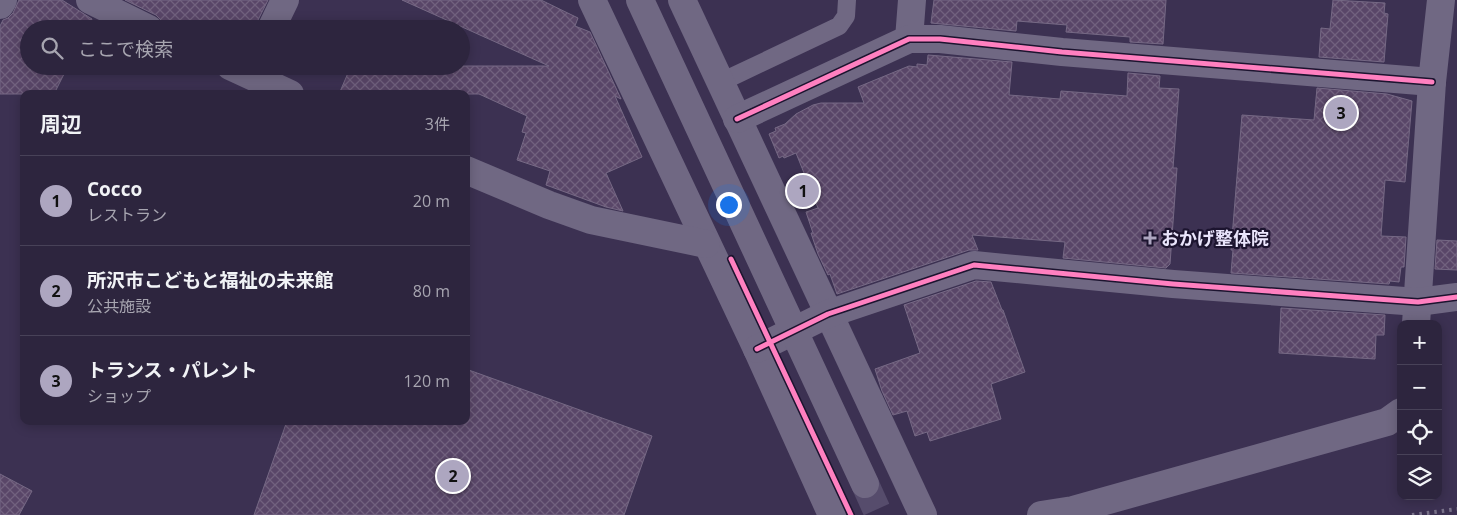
<!DOCTYPE html>
<html lang="ja">
<head>
<meta charset="utf-8">
<style>
  body { margin:0; font-family:"Open Sans","Noto Sans JP",sans-serif; background:#393149; color:#f1f3f6 }
  .controls { position:absolute; right:15px; bottom:15px; display:grid; overflow:hidden; border-radius:10px; box-shadow:0 2px 12px #0003 }
  .controls button { width:45px; height:45px; display:grid; place-items:center; padding:0; border:0; border-bottom:1px solid #484258; background:#2d253e; color:#f1f3f6; font:25px sans-serif }
  .you { position:absolute; left:728px; top:204px; width:18px; height:18px; margin:-12px; border:4px solid #fff; border-radius:50%; background:#1a73e8; box-shadow:0 0 0 8px #1a73e833 }
  .badge { display:grid; place-items:center; width:32px; height:32px; border-radius:50%; background:#ada6c0; color:#111; font-size:16px; font-weight:700 }
  .pin { position:absolute; translate:-50% -50%; border:2px solid #fff; box-shadow:0 1px 5px #0006 }
  .list { margin:0; padding:0; list-style:none }
  h2 { display:flex; justify-content:space-between; align-items:center; height:65px; margin:0; padding:0 20px; font-size:21px }
  h2 small { font-size:16px; font-weight:400; color:#a7a5b0 }
  .list li { display:grid; grid-template-columns:32px 1fr auto; gap:15px; align-items:center; box-sizing:border-box; height:90px; padding:0 20px; border-top:1px solid #484258 }
  .list b { display:block; font-size:19px; white-space:nowrap }
  .list p { margin:0; font-size:16px; white-space:nowrap; color:#a7a5b0 }
  .list em { font-size:16px; font-style:normal; color:#a7a5b0 }
  .icon { flex:none; width:28px; height:28px; fill:none; stroke:currentColor; stroke-width:2; stroke-linecap:round; stroke-linejoin:round }
  .map { position:relative; flex:none; width:1457px; height:515px; overflow:hidden }
  .search { position:absolute; background:#2d253e; box-shadow:0 2px 12px #0003; left:20px; top:20px; width:450px; height:55px; display:flex; align-items:center; gap:12px; box-sizing:border-box; padding:0 18px; border-radius:28px; color:#a7a5b0; font-size:19px }
  .panel { position:absolute; background:#2d253e; box-shadow:0 2px 12px #0003; left:20px; top:90px; width:450px; height:335px; border-radius:10px }
  .map>svg:first-child { display:block }
</style>
</head>
<body>
<div class="map">
<svg width="1457" height="515" viewBox="0 0 1457 515">
  <defs>
    <pattern id="building-cross-hatch" width="8" height="8" patternUnits="userSpaceOnUse" patternTransform="scale(1.25)"><rect width="8" height="8" fill="#594668"/><path d="M0 0l8 8M0 8l8-8" fill="none" stroke="#71617e"/></pattern>
  </defs>
  <rect width="100%" height="100%" fill="#3c3152"/>
  <!-- building -->
  <g fill="url(#building-cross-hatch)" stroke="#766985">
    <polygon points="19,0 62,0 92,19 87,29 29,29 29,66 68,66 54,94 0,94 0,26 3,20 8,18 13,13"/>
    <polygon points="125,0 268,0 257,22 256,29 177,29 163,22 156,15"/>
    <polygon points="402,0 541,0 578,18 575,26 590,32 621,99 615,96 642,157 606,173 623,211 606,207 546,185 550,171 517,160 526,133 522,132 527,116 479,94 339,94 351,66 549,66"/>
    <polygon points="934,0 1166,0 1163,44 1130,42 1130,37 1066,32 1067,25 1017,21 1016,31 931,23"/>
    <polygon points="1333,0 1385,3 1384,13 1388,14 1384,62 1319,57 1321,28 1330,29"/>
    <polygon points="928,55 1012,62 1009,95 1060,99 1061,91 1127,96 1128,73 1160,76 1159,88 1179,89 1173,168 1177,168 1170,264 1166,268 1063,258 1065,242 972,235 978,250 969,250 837,294 830,274 828,275 818,254 811,233 813,233 806,212 818,208 796,153 784,158 783,156 779,158 769,134 776,131 775,128 785,124 796,114 813,105 821,103 864,103 858,87 909,66 917,67 917,64 927,65"/>
    <polygon points="1317,88 1387,94 1412,101 1405,182 1385,180 1381,236 1406,237 1404,267 1401,267 1399,282 1390,281 1389,284 1231,273 1233,250 1231,250 1242,115 1314,120"/>
    <polygon points="1437,240 1457,241 1457,270 1435,269"/>
    <polygon points="976,281 991,282 1002,310 1003,310 1025,372 991,384 1001,419 930,441 927,432 915,436 907,411 893,415 882,391 875,369 920,353 904,305"/>
    <polygon points="1281,308 1385,315 1384,335 1376,335 1375,359 1279,353"/>
    <polygon points="466,369 652,436 624,515 254,515 287,421 466,421"/>
    <polygon points="0,474 32,491 19,515 0,515"/>
  </g>
  <g fill="none" stroke-linecap="round" stroke-linejoin="round">
    <!-- secondary-tunnel -->
    <polyline stroke="#564c6c" stroke-width="28" stroke-dasharray="28 14" stroke-linecap="butt" points="865,484 879,515"/>
    <!-- lane -->
    <polyline stroke="#706883" stroke-width="18" points="721,82 839,26 846,16 847,0"/>
    <!-- street -->
    <g stroke="#706883" stroke-width="28">
      <polyline points="90,0 149,29"/>
      <polyline points="592,0 757,349 832,515"/>
      <polyline points="682,0 923,515"/>
      <polyline points="0,5 3,0"/>
      <polyline points="271,29 285,0"/>
      <polyline points="909,39 912,0"/>
      <polyline points="230,66 290,94"/>
      <polyline points="737,119 909,39 940,39 1062,52 1432,82"/>
      <polyline points="466,170 549,205 591,220 706,244"/>
      <polyline points="1416,324 1432,82 1441,0"/>
      <polyline points="757,349 828,314 974,265 1173,284 1418,302 1457,297"/>
      <polyline points="1041,515 1073,510 1387,422 1401,412"/>
    </g>
    <!-- secondary -->
    <polyline stroke="#706883" stroke-width="28" points="640,0 865,484"/>
    <!-- rail -->
    <polyline stroke="#787189" stroke-width="4" stroke-dasharray="2.5 5" stroke-linecap="butt" points="1412,515 1457,509"/>
    <defs>
      <g id="cycleway">
        <polyline points="737,119 909,39 940,39 1062,52 1432,82"/>
        <polyline points="731,259 851,515"/>
        <polyline points="757,349 828,314 974,265 1173,284 1418,302 1457,297"/>
      </g>
    </defs>
    <!-- cycleway casing -->
    <use href="#cycleway" stroke="#1c142f" stroke-width="8"/>
    <!-- cycleway -->
    <use href="#cycleway" stroke="#ff80c0" stroke-width="5"/>
  </g>
  <!-- markers -->
  <path fill="#ada6c0" stroke="#1c142f" stroke-width="2" d="M1147.5 230.5h5v5h5v5h-5v5h-5v-5h-5v-5h5z"/>
  <g text-anchor="middle" dominant-baseline="central" stroke-width="4.5" stroke-linejoin="round" paint-order="stroke">
    <!-- poi labels -->
    <g font-size="18" font-weight="bold" fill="#eae5fc" stroke="#1c142f" text-anchor="start">
      <text x="1161" y="238">おかげ整体院</text>
    </g>
  </g>
</svg>
<div class="controls">
<button>+</button>
<button>−</button>
<button><svg class="icon" aria-label="locate" viewBox="0 0 24 24"><circle cx="12" cy="12" r="6"/><path d="M12 2v4M12 18v4M2 12h4M18 12h4"/></svg></button>
<button><svg class="icon" aria-label="layers" viewBox="0 0 24 24"><path d="M12 4l9 5-9 5-9-5zM3 14l9 5 9-5"/></svg></button>
</div>
<div class="you"></div>
<div class="pin badge" style="left:803px;top:191px">1</div>
<div class="pin badge" style="left:453px;top:476px">2</div>
<div class="pin badge" style="left:1341px;top:113px">3</div>
<div class="search"><svg class="icon" aria-label="search" viewBox="0 0 24 24"><circle cx="10" cy="10" r="6"/><path d="M15 15l6 6"/></svg>ここで検索</div>
<section class="panel">
<h2>周辺<small>3件</small></h2>
<ul class="list">
<li><span class="badge">1</span><div><b>Cocco</b><p>レストラン</p></div><em>20 m</em></li>
<li><span class="badge">2</span><div><b>所沢市こどもと福祉の未来館</b><p>公共施設</p></div><em>80 m</em></li>
<li><span class="badge">3</span><div><b>トランス・パレント</b><p>ショップ</p></div><em>120 m</em></li>
</ul>
</section>
</div>
</body>
</html>
